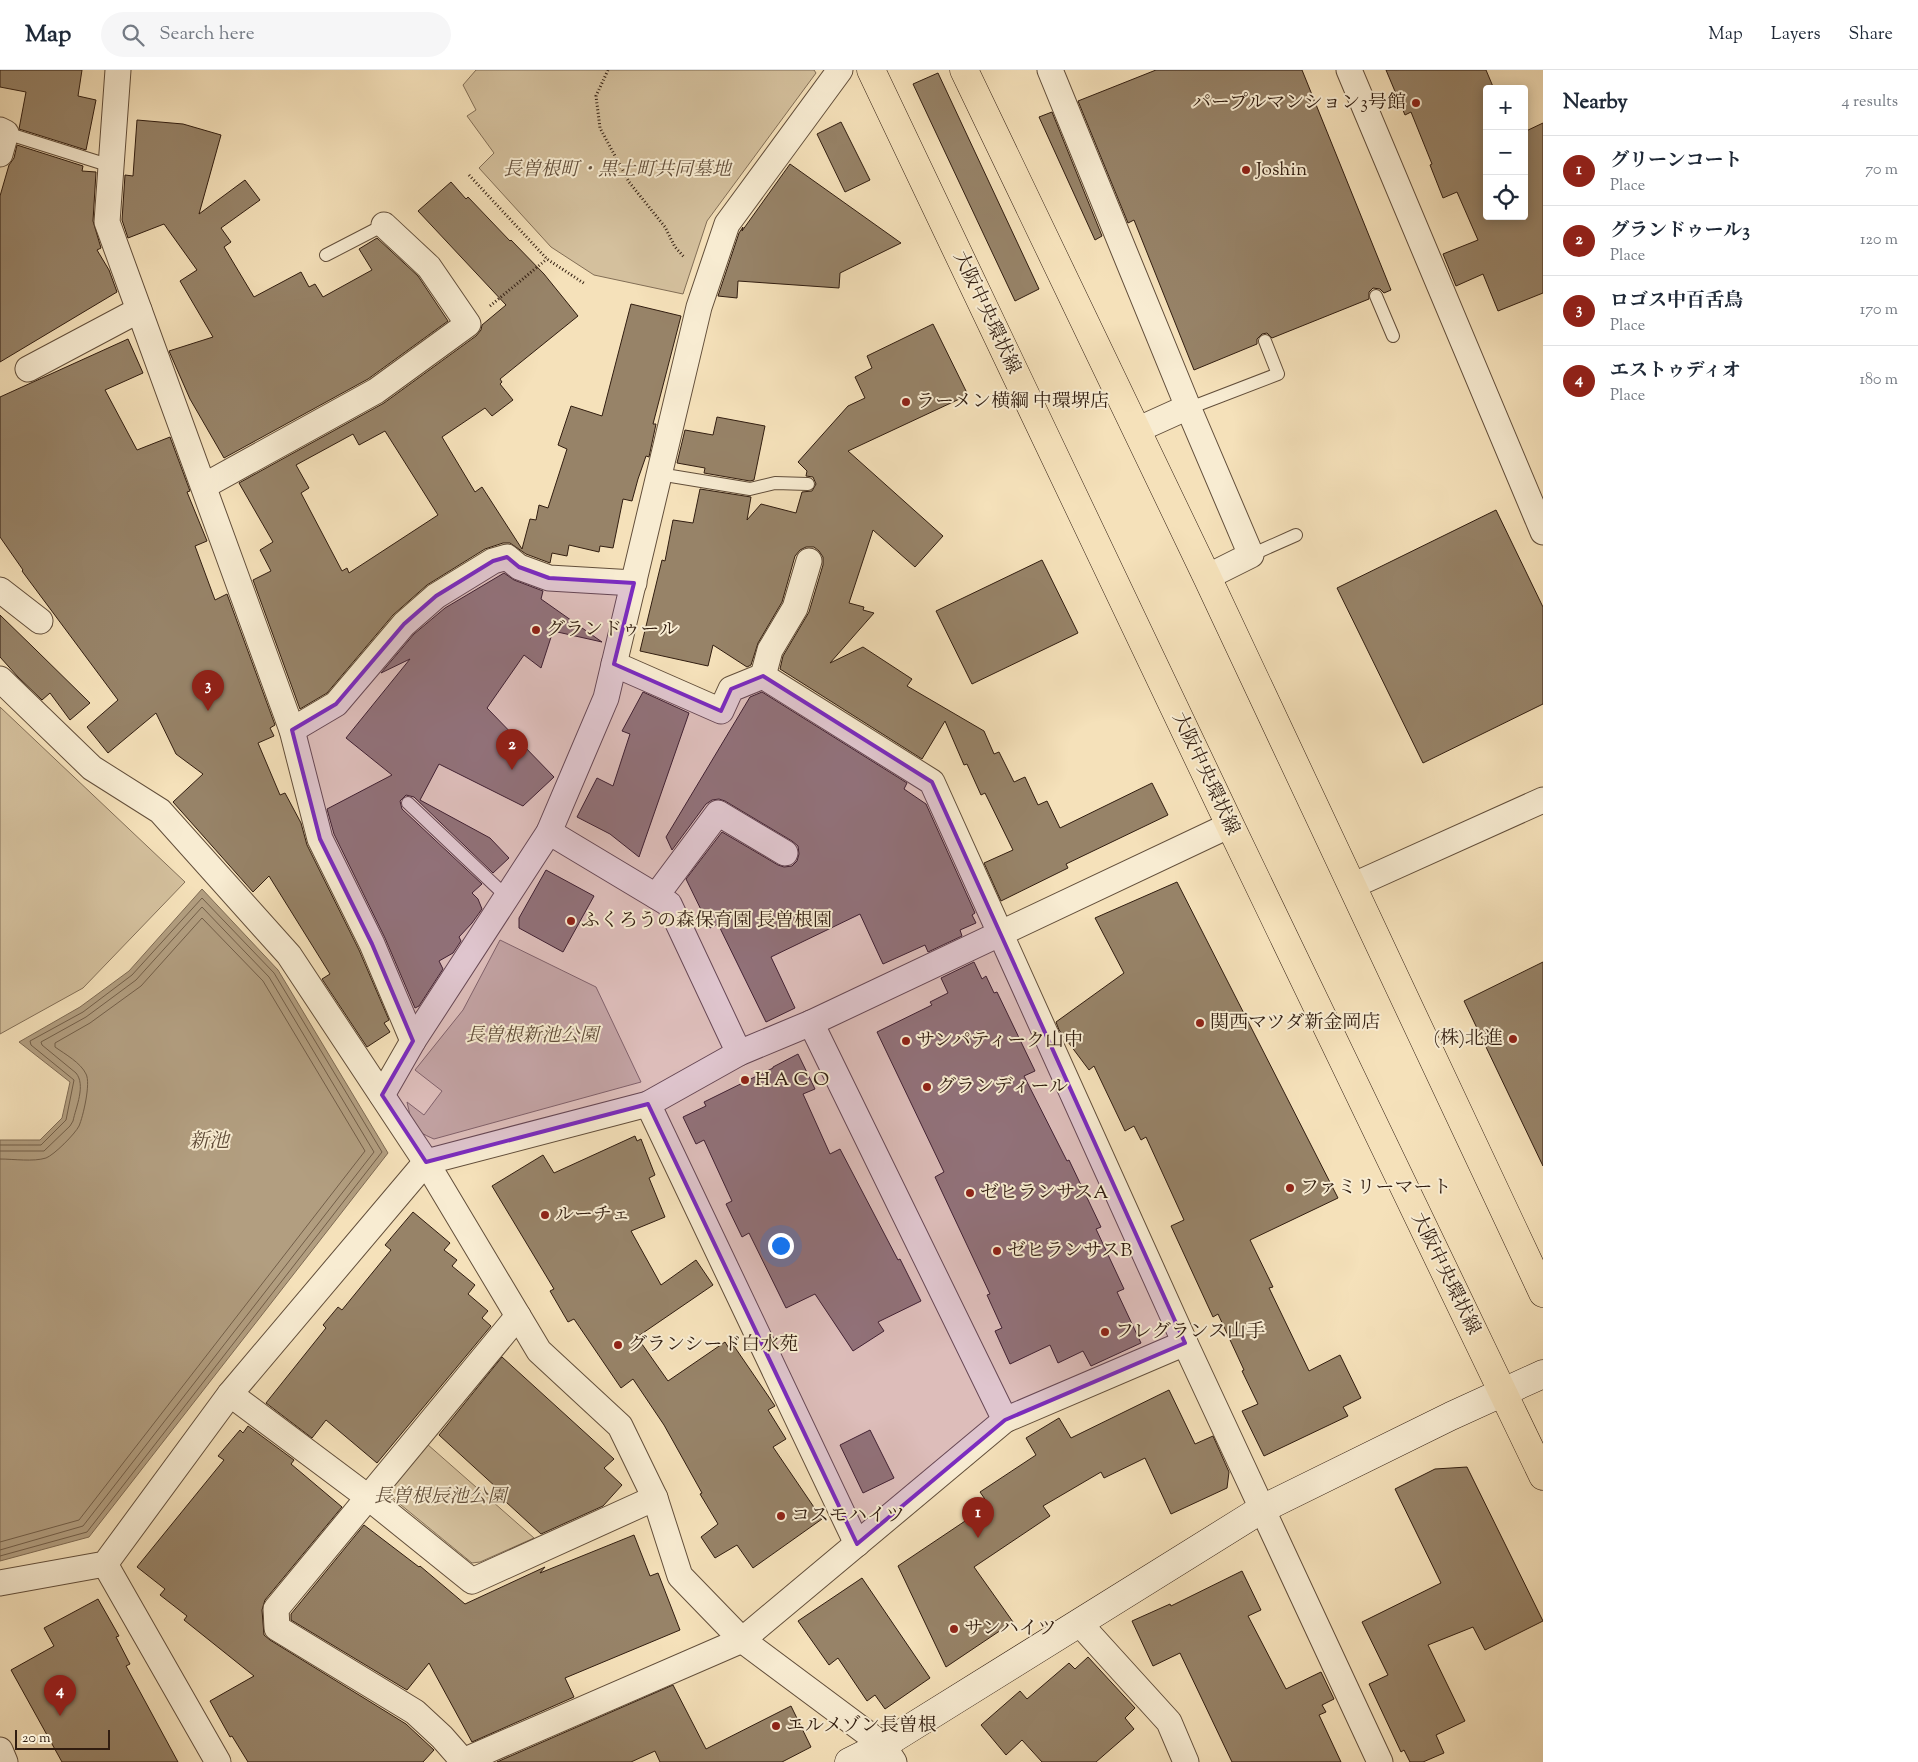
<!DOCTYPE html>
<html lang="en">
<head>
<meta charset="utf-8">
<style>
  body { margin:0; font-family:"Sorts Mill Goudy","Noto Serif JP",serif; background:#f6f6f7; color:#1f2937 }
  .controls { position:absolute; right:15px; top:15px; display:grid; overflow:hidden; border-radius:5px; box-shadow:0 2px 12px #0003 }
  .controls button { width:45px; height:45px; display:grid; place-items:center; padding:0; border:0; border-bottom:1px solid #e0e1e3; background:#fff; color:#1f2937; font:25px sans-serif }
  .scale { position:absolute; left:15px; bottom:12px; width:95px; box-sizing:border-box; padding-left:5px; border:2px solid #311d10; border-top:0; font-size:14px; line-height:18px; white-space:nowrap; color:#311d10; -webkit-text-stroke:4px #f8ecd2; paint-order:stroke }
  .you { position:absolute; left:780px; top:1175px; width:18px; height:18px; margin:-12px; border:4px solid #fff; border-radius:50%; background:#1a73e8; box-shadow:0 0 0 8px #1a73e833 }
  .badge { display:grid; place-items:center; width:32px; height:32px; border-radius:50%; background:#8f2418; color:#fff; font-size:16px; font-weight:700 }
  .pin { position:absolute; translate:-50% -41px; filter:drop-shadow(0 1px 2px #0008) }
  .pin::after { content:''; position:absolute; top:26px; width:18px; height:15px; background:inherit; clip-path:polygon(0 0,100% 0,50% 100%) }
  .list { margin:0; padding:0; list-style:none }
  h2 { display:flex; justify-content:space-between; align-items:center; height:65px; margin:0; padding:0 20px; font-size:21px }
  h2 small { font-size:16px; font-weight:400; color:#747a83 }
  .list li { display:grid; grid-template-columns:32px 1fr auto; gap:15px; align-items:center; box-sizing:border-box; height:70px; padding:0 20px; border-top:1px solid #e0e1e3 }
  .list b { display:block; font-size:19px; white-space:nowrap }
  .list p { margin:0; font-size:16px; white-space:nowrap; color:#747a83 }
  .list em { font-size:16px; font-style:normal; color:#747a83 }
  .icon { flex:none; width:28px; height:28px; fill:none; stroke:currentColor; stroke-width:2; stroke-linecap:round; stroke-linejoin:round }
  .map { position:relative; flex:none; width:1543px; height:1692px; overflow:hidden }
  header { display:flex; align-items:center; gap:30px; box-sizing:border-box; height:70px; padding:0 25px; background:#fff; border-bottom:1px solid #e0e1e3 }
  header strong { font-size:24px }
  nav { display:flex; gap:28px; margin-inline-start:auto; font-size:18px }
  .search { width:350px; height:45px; background:#f6f6f7; display:flex; align-items:center; gap:12px; box-sizing:border-box; padding:0 18px; border-radius:28px; color:#747a83; font-size:19px }
  main { display:flex }
  aside { flex:1; background:#fff }
  .map>svg:first-child { display:block }
</style>
</head>
<body>
<header>
<strong>Map</strong>
<div class="search"><svg class="icon" aria-label="search" viewBox="0 0 24 24"><circle cx="10" cy="10" r="6"/><path d="M15 15l6 6"/></svg>Search here</div>
<nav><a>Map</a><a>Layers</a><a>Share</a></nav>
</header>
<main>
<div class="map">
<svg width="1543" height="1692" viewBox="0 0 1543 1692">
  <rect width="100%" height="100%" fill="#f5e1ba"/>
  <filter id="stains"><feTurbulence type="fractalNoise" baseFrequency=".004" numOctaves="4"/><feColorMatrix values="0 0 0 0 .2 0 0 0 0 .09 0 0 0 0 .02 0 0 0 .5 -.17"/></filter>
  <radialGradient id="worn" r=".72"><stop offset=".6" stop-color="#630" stop-opacity="0"/><stop offset="1" stop-color="#630" stop-opacity=".3"/></radialGradient>
  <!-- green -->
  <g fill="#d4c09d" stroke="#826e56">
    <polygon points="476,0 814,0 816,3 707,151 683,224 594,205 551,177 479,98 494,83 467,46 476,40 463,15"/>
    <polygon points="0,637 185,812 83,918 0,964"/>
    <path d="M 500,870 L 596,917 L 641,1012 L 434,1069 C 412,1060 412,1054 407,1032 L 424,1045 L 442,1021 L 415,1000 L 463,940 Z"/>
    <polygon points="427,1374 534,1468 480,1492 472,1493 390,1426 390,1421"/>
  </g>
  <!-- water -->
  <polygon fill="#b29e80" stroke="#7e6a53" points="202,819 278,900 388,1083 89,1467 0,1491 0,1070 40,1070 62,1048 70,1012 19,972 80,937 129,901"/>
  <g fill="none" stroke-linecap="round" stroke-linejoin="round">
    <!-- shore -->
    <g stroke="#725e48" stroke-width="1">
      <polyline points="0,1075 41,1075 66,1050 74,1010 31,975 30,971 83,942 132,905 202,828 274,903 382,1082 87,1462 0,1486"/>
      <path d="M 0,1081 L 44,1081 L 70,1056 L 73,1051 C 76,1037 86,1015 76,1003 L 42,975 L 41,972 L 86,947 L 136,910 L 202,837 L 269,907 L 374,1082 L 83,1456 L 0,1480"/>
      <path d="M 0,1089 C 14,1089 33,1092 46,1088 C 54,1085 75,1064 79,1056 C 83,1047 91,1013 86,1004 C 81,993 65,984 55,977 L 55,973 L 90,953 L 141,916 L 202,848 L 263,911 L 365,1081 L 79,1450 L 0,1472"/>
    </g>
  </g>
  <!-- building -->
  <g fill="#978368" stroke="#311d10" fill-rule="evenodd">
    <polygon points="0,0 82,0 78,26 96,30 86,80 19,59 26,22 0,17"/>
    <polygon points="1156,0 1302,0 1391,220 1384,223 1380,219 1373,218 1369,222 1369,229 1272,268 1267,263 1262,264 1257,269 1257,274 1194,300 1134,150 1128,153 1078,31"/>
    <polygon points="1386,0 1486,0 1494,19 1487,19 1487,146 1524,146 1524,62 1543,53 1543,223 1498,241 1483,204 1456,216 1443,184 1478,170 1457,122 1443,128 1430,95 1432,94 1411,42 1405,45"/>
    <polygon points="938,3 1039,219 1015,231 913,14"/>
    <polygon points="1052,42 1102,166 1095,170 1039,47"/>
    <polygon points="137,50 183,54 221,65 199,144 245,110 260,130 221,158 231,172 224,177 254,227 301,202 309,217 315,214 323,227 372,200 359,179 377,168 418,206 448,251 368,309 224,388 190,329 169,281 213,267 180,211 197,200 164,154 128,168 122,150 125,105 133,106"/>
    <polygon points="841,52 870,110 845,122 817,64"/>
    <polygon points="17,75 83,96 82,101 96,102 93,151 101,178 97,180 109,200 117,222 0,292 0,126 9,95 14,88"/>
    <polygon points="790,94 901,173 840,203 839,218 738,211 737,228 718,226 739,163 743,157 742,161"/>
    <path d="M 451,112 L 466,129 L 468,127 L 510,171 L 511,170 L 544,204 L 578,246 L 500,309 L 502,312 L 500,314 L 513,330 L 492,346 L 485,338 L 442,367 L 475,422 L 482,417 L 522,479 L 530,449 L 536,450 L 539,435 L 548,438 L 567,379 L 558,375 L 571,336 L 602,346 L 631,234 L 681,246 L 653,354 L 656,354 L 649,387 L 646,386 L 638,409 L 632,431 L 623,429 L 613,478 L 600,476 L 599,482 L 569,475 L 567,486 L 552,483 L 550,493 L 526,484 L 510,473 L 503,473 L 485,479 L 427,515 L 393,545 L 327,623 L 300,639 L 253,510 L 271,501 L 260,480 L 273,472 L 239,413 L 384,333 L 476,266 L 481,260 L 482,255 L 506,235 L 418,141 ZM 385,361 L 438,445 L 349,503 L 347,498 L 342,501 L 301,423 L 309,418 L 296,395 L 353,364 L 359,375 Z"/>
    <polygon points="933,254 968,325 848,381 943,466 915,497 873,460 849,533 864,537 863,540 874,543 830,593 863,577 912,609 907,616 984,661 994,684 999,682 1014,712 1025,707 1038,735 1047,731 1060,758 1152,713 1168,745 1066,794 1068,798 1001,831 984,793 1013,780 985,723 981,725 967,694 964,695 945,651 922,689 780,599 783,586 809,542 823,495 823,487 819,481 814,477 806,477 800,480 795,486 782,532 758,573 751,595 747,597 713,575 708,596 640,581 662,490 665,491 673,450 693,453 700,419 751,427 747,450 761,434 796,443 802,422 812,421 816,414 813,407 806,406 807,401 798,392 848,336 865,328 855,307 872,298 867,286"/>
    <polygon points="128,269 143,303 105,320 137,380 170,367 190,421 187,422 207,471 195,476 215,530 227,524 275,655 270,658 274,666 258,673 280,725 285,723 301,753 307,775 359,880 389,950 384,953 390,962 367,977 322,909 330,904 269,806 253,822 173,732 203,704 176,684 156,643 108,683 87,657 118,630 22,501 23,500 0,467 0,327"/>
    <polygon points="717,347 765,356 754,410 750,411 704,403 705,398 677,393 685,360 713,365"/>
    <polygon points="1496,440 1543,537 1543,634 1423,693 1337,518"/>
    <polygon points="1042,490 1078,563 972,614 936,541"/>
    <polygon points="504,503 514,510 543,521 541,529 602,572 553,561 541,598 524,585 487,638 554,707 523,736 439,694 420,730 490,768 509,788 493,803 414,727 406,725 400,731 402,739 482,814 472,823 478,829 482,839 472,853 459,867 461,871 453,883 439,891 443,899 419,936 415,938 385,868 334,764 327,739 392,705 346,668 410,589 381,603 414,564 445,538"/>
    <polygon points="0,545 35,579 90,633 70,650 50,623 42,630 18,607 0,587"/>
    <polygon points="643,622 689,643 639,787 610,764 577,747 597,708 613,716 630,664 622,661"/>
    <polygon points="762,622 907,713 904,719 926,734 975,843 972,845 976,853 960,860 962,866 928,882 925,875 883,894 860,844 771,887 795,938 766,952 718,854 710,858 686,809 722,762 778,795 784,797 792,796 797,791 799,784 798,776 792,771 725,731 719,729 712,730 706,734 672,780 666,767 750,627"/>
    <polygon points="546,800 594,826 563,882 519,858 519,848"/>
    <polygon points="1177,812 1338,1128 1250,1170 1273,1217 1269,1218 1309,1301 1340,1285 1361,1328 1343,1337 1348,1346 1264,1386 1242,1341 1258,1334 1242,1301 1244,1300 1218,1244 1213,1247 1171,1156 1184,1150 1146,1067 1141,1070 1134,1056 1125,1061 1094,996 1089,1000 1059,960 1056,952 1124,903 1095,848"/>
    <polygon points="974,892 982,909 986,906 994,923 997,922 1035,1001 1024,1006 1067,1091 1069,1090 1101,1157 1096,1159 1124,1219 1117,1222 1141,1273 1091,1296 1083,1281 1058,1293 1050,1275 1010,1294 995,1261 1002,1258 987,1225 990,1224 935,1107 944,1102 877,962 932,935 930,932 948,923 941,908"/>
    <polygon points="1543,892 1543,1096 1464,931"/>
    <polygon points="798,984 815,1019 803,1024 830,1084 840,1079 898,1190 900,1189 921,1231 878,1252 884,1261 853,1281 815,1224 786,1238 749,1163 742,1167 726,1134 732,1131 704,1070 696,1074 683,1047 706,1036 704,1032 773,998 773,997"/>
    <polygon points="635,1066 637,1071 641,1069 655,1105 649,1108 665,1147 631,1161 661,1215 696,1190 713,1215 637,1267 668,1311 725,1272 730,1280 734,1276 775,1336 768,1340 786,1369 773,1377 822,1449 753,1498 737,1475 715,1488 701,1467 718,1454 700,1424 702,1423 664,1355 633,1309 621,1318 574,1249 568,1252 550,1221 554,1219 492,1116 543,1085 554,1103"/>
    <polygon points="413,1142 450,1173 444,1180 457,1190 452,1196 475,1215 468,1224 488,1241 482,1248 491,1256 377,1393 326,1350 312,1368 266,1333 326,1258 323,1255 338,1237 342,1240 391,1180 385,1175"/>
    <polygon points="502,1287 614,1389 604,1398 622,1415 603,1436 541,1464 494,1421 497,1418 439,1365"/>
    <polygon points="1169,1320 1195,1374 1213,1366 1229,1402 1227,1418 1171,1444 1145,1388 1104,1408 1101,1402 1043,1436 1050,1446 974,1497 1013,1552 946,1597 898,1496 989,1435 980,1422 1036,1385 1026,1368 1059,1348 1071,1368"/>
    <polygon points="248,1356 294,1390 291,1394 342,1437 265,1530 262,1540 264,1565 270,1570 406,1654 434,1680 423,1692 248,1692 232,1666 230,1667 210,1631 254,1606 184,1550 187,1546 160,1525 165,1519 137,1497 224,1390 218,1386 240,1360 243,1363"/>
    <polygon points="870,1360 894,1408 863,1423 840,1375"/>
    <polygon points="1467,1397 1543,1551 1485,1580 1473,1557 1428,1575 1465,1651 1436,1665 1444,1683 1423,1692 1410,1692 1404,1680 1401,1682 1369,1614 1388,1605 1362,1552 1441,1513 1395,1419 1435,1399"/>
    <polygon points="364,1455 419,1497 420,1496 465,1534 545,1497 540,1503 634,1465 650,1506 658,1503 680,1560 565,1608 574,1627 472,1672 429,1593 407,1620 291,1550 291,1544"/>
    <polygon points="1242,1501 1261,1540 1248,1546 1286,1619 1321,1602 1334,1629 1322,1635 1326,1642 1319,1645 1341,1692 1232,1692 1180,1583 1153,1596 1132,1551 1170,1534 1171,1536"/>
    <polygon points="862,1508 930,1608 885,1639 875,1625 867,1631 838,1588 829,1595 798,1551"/>
    <polygon points="98,1529 119,1566 116,1567 130,1594 126,1596 178,1692 62,1692 11,1600 54,1576 44,1558"/>
    <polygon points="1088,1587 1135,1638 1125,1648 1134,1659 1096,1692 1042,1692 1022,1670 1006,1685 981,1655 1020,1621 1027,1629 1069,1593 1075,1599"/>
    <polygon points="673,1615 706,1679 791,1636 811,1677 782,1692 660,1692 655,1681 631,1692 497,1692"/>
  </g>
  <g fill="none" stroke-linecap="round" stroke-linejoin="round">
    <defs>
      <g id="lane">
        <polyline points="6,63 111,96"/>
        <polyline points="326,185 384,155"/>
        <polyline points="1376,226 1393,266"/>
        <polyline points="1188,337 1200,334 1278,304 1265,271"/>
        <polyline points="659,404 750,419 775,413 808,414"/>
        <polyline points="1251,485 1296,465"/>
        <polyline points="408,733 507,827"/>
      </g>
      <g id="street">
        <polyline points="118,0 107,152 292,660 320,769 372,874 413,971"/>
        <polyline points="1050,0 1188,337 1251,485 1207,507"/>
        <polyline points="1349,0 1543,462"/>
        <polyline points="0,60 6,63 0,84"/>
        <polyline points="28,299 139,240"/>
        <polyline points="1137,360 1188,337"/>
        <polyline points="204,416 376,321 468,254 429,197 384,155"/>
        <polyline points="0,520 40,551"/>
        <polyline points="614,594 721,641 731,619 763,606 932,712 1185,1273 1380,1692"/>
        <polyline points="763,606 770,580 795,538 809,491"/>
        <polyline points="0,609 92,698 160,741 289,885 426,1092 539,1281 620,1356 655,1428 680,1506 742,1570 883,1675 894,1692"/>
        <polyline points="292,660 336,634 404,554 436,526 493,491 507,487 519,497 549,508 634,513"/>
        <polyline points="549,762 669,834 739,983"/>
        <polyline points="1352,816 1543,730"/>
        <polyline points="656,826 718,743 785,783"/>
        <polyline points="811,953 1005,1350"/>
        <polyline points="382,1025 413,971 549,762 606,628 699,237 727,154 840,0"/>
        <polyline points="648,1034 857,1474"/>
        <polyline points="230,1324 369,1428 472,1511 655,1428"/>
        <polyline points="105,1494 218,1692"/>
        <polyline points="0,1513 105,1494 230,1324 426,1092 648,1034 739,983 811,953 1230,755"/>
        <polyline points="1080,1554 1169,1652 1186,1692"/>
        <polyline points="0,1680 5,1692"/>
        <polyline points="463,1691 442,1667 415,1642 277,1558 276,1539 518,1246"/>
        <polyline points="461,1692 742,1570 1005,1350 1185,1273"/>
      </g>
      <polyline id="secondary" points="849,1692 883,1675 1262,1439 1451,1346 1543,1304"/>
      <g id="primary">
        <polyline points="871,0 1230,755 1543,1406"/>
        <polyline points="964,0 1207,507 1543,1223"/>
      </g>
    </defs>
    <!-- lane casing -->
    <use href="#lane" stroke="#624e3a" stroke-width="14"/>
    <!-- street casing -->
    <use href="#street" stroke="#624e3a" stroke-width="27"/>
    <!-- secondary casing -->
    <use href="#secondary" stroke="#311d10" stroke-width="29"/>
    <!-- primary casing -->
    <use href="#primary" stroke="#311d10" stroke-width="29"/>
    <!-- path -->
    <g stroke="#311d10" stroke-width="3" stroke-dasharray="1 2.5" stroke-linecap="butt">
      <polyline points="608,0 596,26 600,58 629,112 665,157 675,177 685,188"/>
      <polyline points="469,105 547,189 585,214"/>
      <polyline points="490,236 547,189"/>
    </g>
    <!-- lane -->
    <use href="#lane" stroke="#f8ecd2" stroke-width="12"/>
    <!-- street -->
    <use href="#street" stroke="#f8ecd2" stroke-width="25"/>
    <!-- secondary -->
    <use href="#secondary" stroke="#f8ecd2" stroke-width="28"/>
    <!-- primary -->
    <use href="#primary" stroke="#f5e1ba" stroke-width="28"/>
  </g>
  <!-- marked area -->
  <path fill="#7b2cbf" fill-opacity="0.2" stroke="#7b2cbf" stroke-width="4" stroke-linejoin="round" d="M 507,487 L 519,497 L 549,508 L 634,513 L 614,594 L 721,641 L 731,619 L 763,606 L 932,712 L 1185,1273 L 1005,1350 L 857,1474 L 648,1034 L 426,1092 L 382,1025 L 413,971 L 372,874 L 320,769 L 292,660 L 336,634 L 404,554 L 436,526 L 493,491 Z"/>
  <!-- markers -->
  <g fill="#8f2418" stroke="#f8ecd2" stroke-width="2">
    <circle cx="1416" cy="33" r="5"/>
    <circle cx="1246" cy="100" r="5"/>
    <circle cx="906" cy="332" r="5"/>
    <circle cx="536" cy="560" r="5"/>
    <circle cx="571" cy="851" r="5"/>
    <circle cx="1200" cy="953" r="5"/>
    <circle cx="1513" cy="969" r="5"/>
    <circle cx="906" cy="971" r="5"/>
    <circle cx="745" cy="1010" r="5"/>
    <circle cx="927" cy="1017" r="5"/>
    <circle cx="1290" cy="1118" r="5"/>
    <circle cx="970" cy="1123" r="5"/>
    <circle cx="545" cy="1145" r="5"/>
    <circle cx="997" cy="1181" r="5"/>
    <circle cx="1105" cy="1262" r="5"/>
    <circle cx="618" cy="1275" r="5"/>
    <circle cx="781" cy="1446" r="5"/>
    <circle cx="954" cy="1559" r="5"/>
    <circle cx="776" cy="1656" r="5"/>
  </g>
  <g text-anchor="middle" dominant-baseline="central" stroke-width="4" stroke-linejoin="round" paint-order="stroke">
    <!-- poi labels -->
    <g font-size="19" fill="#311d10" stroke="#f8ecd2" text-anchor="start">
      <text x="1406" y="33" text-anchor="end">パープルマンション3号館</text>
      <text x="1256" y="100">Joshin</text>
      <text x="916" y="332">ラーメン横綱 中環堺店</text>
      <text x="546" y="560">グランドゥール</text>
      <text x="581" y="851">ふくろうの森保育園 長曽根園</text>
      <text x="1210" y="953">関西マツダ新金岡店</text>
      <text x="1503" y="969" text-anchor="end">(株)北進</text>
      <text x="916" y="971">サンパティーク山中</text>
      <text x="755" y="1010">H A C O</text>
      <text x="937" y="1017">グランディール</text>
      <text x="1300" y="1118">ファミリーマート</text>
      <text x="980" y="1123">ゼヒランサスA</text>
      <text x="555" y="1145">ルーチェ</text>
      <text x="1007" y="1181">ゼヒランサスB</text>
      <text x="1115" y="1262">フレグランス山手</text>
      <text x="628" y="1275">グランシード白水苑</text>
      <text x="791" y="1446">コスモハイツ</text>
      <text x="964" y="1559">サンハイツ</text>
      <text x="786" y="1656">エルメゾン長曽根</text>
    </g>
    <!-- park labels -->
    <g font-size="19" font-style="italic" fill="#624e3a" stroke="#f8ecd2">
      <text x="617" y="100">長曽根町・黒土町共同墓地</text>
      <text x="532" y="966">長曽根新池公園</text>
      <text x="440" y="1427">長曽根辰池公園</text>
    </g>
    <!-- street labels -->
    <g font-size="19" fill="#311d10" stroke="#f8ecd2">
      <text transform="translate(986 243) rotate(65)">大阪中央環状線</text>
      <text transform="translate(1205 704) rotate(65)">大阪中央環状線</text>
      <text transform="translate(1445 1204) rotate(64)">大阪中央環状線</text>
    </g>
    <!-- water labels -->
    <g font-size="20" font-style="italic" fill="#5e4a37" stroke="#f8ecd2">
      <text x="209" y="1072">新池</text>
    </g>
  </g>
  <rect width="100%" height="100%" filter="url(#stains)"/>
  <rect width="100%" height="100%" fill="url(#worn)"/>
</svg>
<div class="controls">
<button>+</button>
<button>−</button>
<button><svg class="icon" aria-label="locate" viewBox="0 0 24 24"><circle cx="12" cy="12" r="6"/><path d="M12 2v4M12 18v4M2 12h4M18 12h4"/></svg></button>
</div>
<div class="scale">20 m</div>
<div class="you"></div>
<div class="pin badge" style="left:978px;top:1468px">1</div>
<div class="pin badge" style="left:512px;top:700px">2</div>
<div class="pin badge" style="left:208px;top:641px">3</div>
<div class="pin badge" style="left:60px;top:1646px">4</div>
</div>
<aside>
<h2>Nearby<small>4 results</small></h2>
<ul class="list">
<li><span class="badge">1</span><div><b>グリーンコート</b><p>Place</p></div><em>70 m</em></li>
<li><span class="badge">2</span><div><b>グランドゥール3</b><p>Place</p></div><em>120 m</em></li>
<li><span class="badge">3</span><div><b>ロゴス中百舌鳥</b><p>Place</p></div><em>170 m</em></li>
<li><span class="badge">4</span><div><b>エストゥディオ</b><p>Place</p></div><em>180 m</em></li>
</ul>
</aside>
</main>
</body>
</html>
